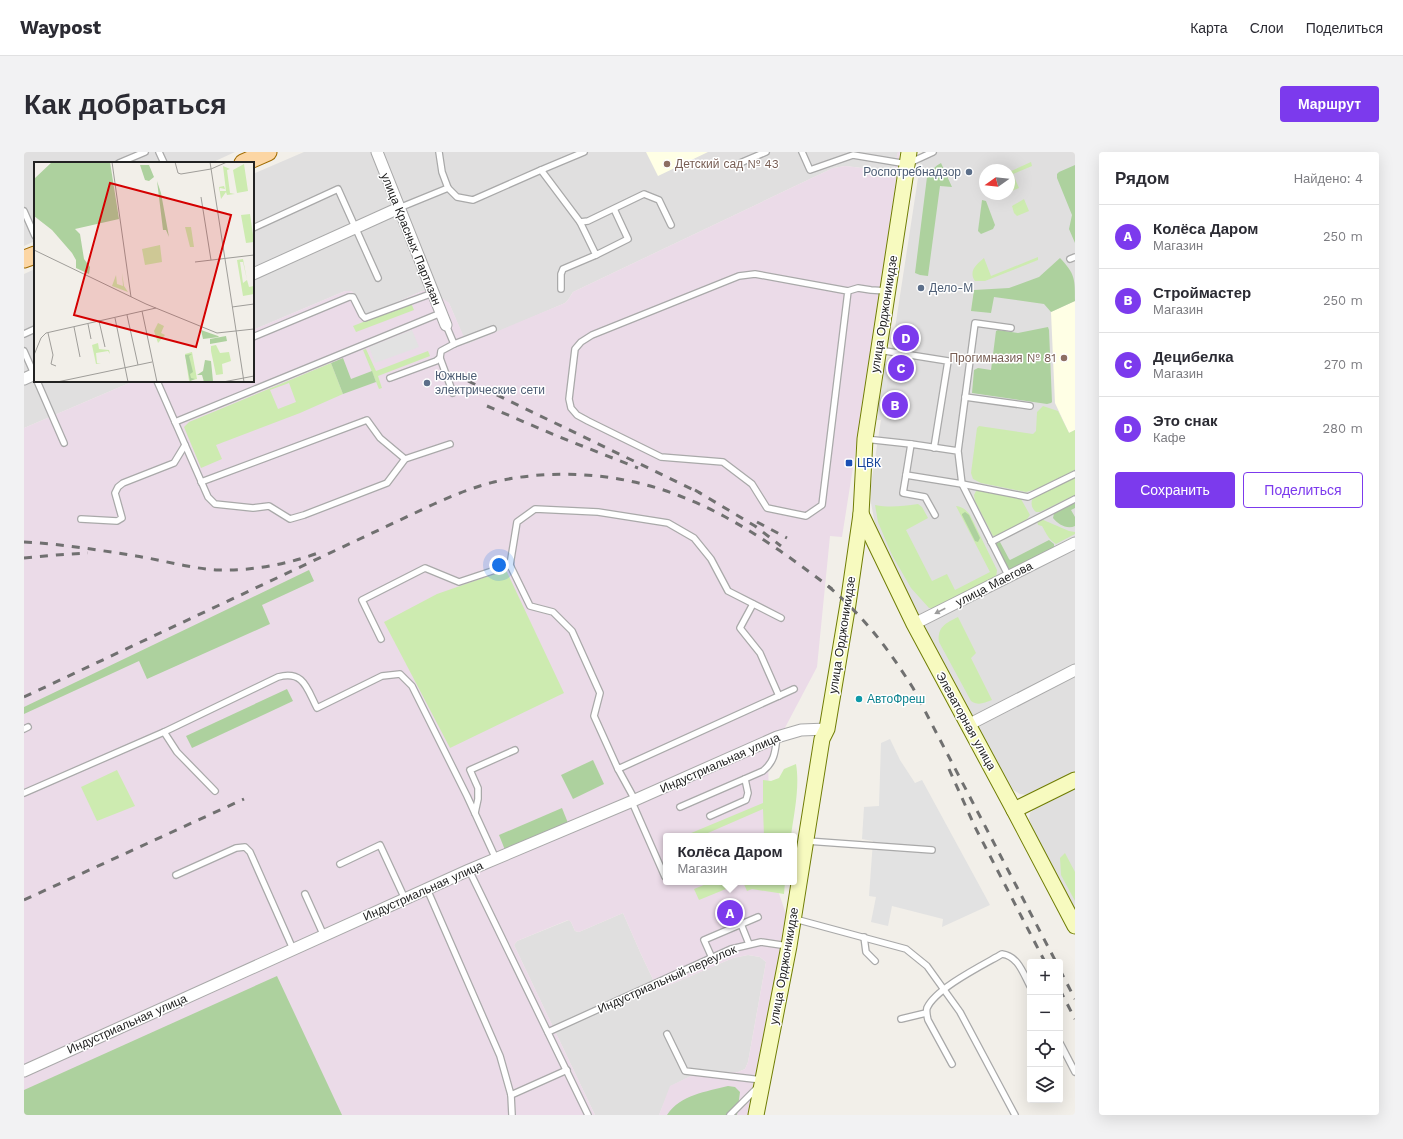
<!DOCTYPE html>
<html lang="ru">
<head>
<meta charset="utf-8">
<style>
  body { margin:0; font-family:"Work Sans",sans-serif; background:#f2f2f3; color:#2b2b33 }
  .controls { position:absolute; right:12px; bottom:12px; display:grid; overflow:hidden; border-radius:4px; box-shadow:0 4px 16px #0002 }
  .controls button { width:36px; height:36px; display:grid; place-items:center; padding:0; border:0; border-bottom:1px solid #e1e1e2; background:#fff; color:#2b2b33; font:20px sans-serif }
  .compass { position:absolute; left:955px; top:12px; width:36px; height:36px; border-radius:50%; background:#fff; box-shadow:0 4px 16px #0002; rotate:255deg }
  .you { position:absolute; left:475px; top:413px; width:14px; height:14px; margin:-10px; border:3px solid #fff; border-radius:50%; background:#1a73e8; box-shadow:0 0 0 6px #1a73e833 }
  .badge { display:grid; place-items:center; width:26px; height:26px; border-radius:50%; background:#7c3aed; color:#fff; font-size:13px; font-weight:700 }
  .pin { position:absolute; translate:-50% -50%; border:2px solid #fff; box-shadow:0 1px 4px #0006 }
  .popup { position:absolute; left:639px; top:681px; width:134px; height:52px; box-sizing:border-box; display:grid; place-content:center; border-radius:4px; background:#fff; filter:drop-shadow(0 1px 3px #0005); font-size:13px; white-space:nowrap; color:#7c7c81 }
  .popup b { font-size:15px; color:#2b2b33 }
  .popup::after { content:''; position:absolute; left:50%; top:100%; margin-left:-8px; border:8px solid transparent; border-top-color:#fff }
  .list { margin:0; padding:0; list-style:none }
  h2 { display:flex; justify-content:space-between; align-items:center; height:52px; margin:0; padding:0 16px; font-size:17px }
  h2 small { font-size:13px; font-weight:400; color:#7c7c81 }
  .list li { display:grid; grid-template-columns:26px 1fr auto; gap:12px; align-items:center; box-sizing:border-box; height:64px; padding:0 16px; border-top:1px solid #e1e1e2 }
  .list b { display:block; font-size:15px; white-space:nowrap }
  .list p { margin:0; font-size:13px; white-space:nowrap; color:#7c7c81 }
  .list em { font-size:13px; font-style:normal; color:#7c7c81 }
  .actions { display:flex; gap:8px; padding:12px 16px }
  .actions a { flex:1; padding:9px 0; border:1px solid #7c3aed; border-radius:4px; text-align:center; font-size:14px; color:#7c3aed }
  .actions .main { background:#7c3aed; color:#fff }
  .icon { flex:none; width:22px; height:22px; fill:none; stroke:currentColor; stroke-width:2; stroke-linecap:round; stroke-linejoin:round }
  .map { position:relative; flex:none; width:1051px; height:963px; overflow:hidden; border-radius:4px }
  header { display:flex; align-items:center; gap:24px; box-sizing:border-box; height:56px; padding:0 20px; background:#fff; border-bottom:1px solid #e1e1e2 }
  header strong { font-size:19px }
  nav { display:flex; gap:22px; margin-inline-start:auto; font-size:14px }
  .intro { display:flex; align-items:center; justify-content:space-between; box-sizing:border-box; height:96px; padding:0 24px }
  h1 { margin:0; font-size:28px }
  .button { padding:10px 18px; border-radius:4px; background:#7c3aed; color:#fff; font-size:14px; font-weight:700 }
  main { display:flex; gap:24px; padding:0 24px }
  aside { flex:1; background:#fff; border-radius:4px; box-shadow:0 4px 16px #0002 }
  .map>svg:first-child { display:block }
</style>
</head>
<body>
<header>
<strong>Waypost</strong>
<nav><a>Карта</a><a>Слои</a><a>Поделиться</a></nav>
</header>
<div class="intro"><h1>Как добраться</h1><a class="button">Маршрут</a></div>
<main>
<div class="map">
<svg width="1051" height="963" viewBox="0 0 1051 963">
  <rect width="100%" height="100%" fill="#f2efe9"/>
  <!-- residential -->
  <g fill="#e0dfdf" fill-rule="evenodd">
    <polygon points="0,0 211,0 187,11 11,11 11,89 0,94"/>
    <polygon points="280,0 874,0 870,17 865,19 821,14 809,16 549,140 544,148 541,151 443,193 425,151 398,139 346,162 340,162 338,160 331,142 327,139 321,139 229,178 229,22"/>
    <path d="M 898,0 L 1051,0 L 1051,622 L 1009,641 L 1003,643 L 996,642 L 989,638 L 984,631 L 896,469 L 852,378 L 847,351 L 847,333 ZM 961,18 L 985,18 L 985,42 L 961,42 Z"/>
    <polygon points="11,117 11,229 110,229 0,276 0,122"/>
    <polygon points="1051,635 1051,759 1011,681 1005,667 1006,661 1013,655"/>
    <polygon points="599,761 616,800 634,838 709,806 724,803 736,805 742,810 724,910 721,917 714,920 671,922 647,934 635,963 571,963 490,793 493,789 545,768 547,770 551,779 555,780"/>
  </g>
  <!-- industrial -->
  <polygon fill="#ebdbe8" points="874,0 876,0 854,157 818,385 806,384 793,515 744,608 746,684 642,684 642,730 751,730 763,765 725,963 635,963 646,934 671,922 714,920 721,917 724,910 742,810 736,805 724,803 709,806 634,838 616,800 599,761 555,780 551,779 547,770 544,768 493,789 490,793 571,963 0,963 0,276 110,229 229,229 229,178 321,139 327,139 331,142 338,160 340,162 346,162 398,139 404,139 414,143 425,151 443,192 541,151 544,148 549,140 809,16 821,14 865,19 870,17"/>
  <!-- education -->
  <g fill="#ffffe5">
    <polygon points="622,0 684,0 634,24"/>
    <polygon points="1051,149 1051,278 1045,281 1031,251 1027,160"/>
  </g>
  <!-- grass -->
  <g fill="#cdebb0" fill-rule="evenodd">
    <polygon points="1007,10 1008,14 989,22 995,36 985,40 985,20"/>
    <polygon points="1000,47 1005,59 993,64 990,61 988,54"/>
    <path d="M 1014,105 L 1014,108 L 961,129 L 951,129 C 944,119 953,112 960,106 L 967,124 Z"/>
    <polygon points="387,151 390,158 332,180 329,174"/>
    <polygon points="342,197 352,219 404,199 406,204 354,224 358,236 355,237 339,198"/>
    <path d="M 307,211 L 319,242 L 276,261 L 192,293 L 198,307 L 177,316 L 160,275 L 165,270 ZM 265,231 L 272,250 L 254,257 L 246,238 Z"/>
    <polygon points="1019,254 1034,259 1045,281 1051,278 1051,318 1010,338 1002,340 957,331 949,327 947,321 953,276 955,274 1009,282 1012,279 1013,260"/>
    <path d="M 1051,325 L 1051,343 L 1016,360 L 1012,360 C 1008,357 1006,351 1009,346 Z"/>
    <polygon points="952,339 958,339 997,347 1006,363 1001,370 976,383 969,384 951,349 950,343"/>
    <path d="M 894,352 L 898,355 L 904,366 L 882,378 L 908,429 L 923,422 L 931,438 L 966,420 L 932,354 C 939,355 942,358 946,363 L 973,418 L 972,426 L 914,456 L 905,456 L 887,436 L 868,403 L 854,370 L 851,353 C 866,356 879,354 894,352 Z"/>
    <path d="M 1017,367 L 1045,379 L 1051,380 L 1051,382 L 1032,392 C 1025,388 1022,381 1018,374 L 1014,373 L 1013,369 Z"/>
    <polygon points="482,418 540,541 426,596 360,470 413,442"/>
    <path d="M 934,465 L 952,501 L 947,506 L 968,548 C 960,551 954,554 947,549 L 915,490 C 913,475 922,471 934,465 Z"/>
    <path d="M 772,612 C 776,635 770,661 767,684 L 740,684 L 739,657 L 677,684 L 660,684 L 739,651 L 739,628 L 747,629 L 755,626 L 760,617 Z"/>
    <polygon points="93,618 111,654 73,669 57,635"/>
    <polygon points="1041,701 1051,720 1051,749 1037,723 1036,706"/>
    <polygon points="687,730 719,730 675,748 670,737"/>
    <polygon points="719,730 761,730 760,742 728,737 723,739"/>
  </g>
  <!-- forest -->
  <g fill="#add19e">
    <path d="M 917,11 L 928,35 L 916,34 L 904,124 L 896,123 L 891,121 L 903,25 C 907,19 911,14 917,11 Z"/>
    <polygon points="1051,13 1051,91 1045,77 1048,63 1033,26 1033,22 1035,20"/>
    <polygon points="958,48 962,49 971,73 969,77 957,82 954,79"/>
    <path d="M 1036,106 C 1051,122 1051,126 1051,149 L 1027,160 L 1020,152 L 970,145 L 967,161 L 947,159 L 950,138 L 985,136 L 1015,125 Z"/>
    <polygon points="1024,175 1025,178 1028,250 1027,251 1023,252 948,241 950,218 954,216 967,218 972,179 974,178 994,181"/>
    <polygon points="319,206 327,227 348,219 352,230 319,242 307,211"/>
    <path d="M 1050,351 L 1051,352 L 1051,356 L 1047,358 L 1051,365 L 1051,374 C 1043,378 1034,372 1029,366 L 1030,361 Z"/>
    <polygon points="941,360 945,363 956,386 954,390 951,389 938,363 938,362"/>
    <polygon points="1025,388 1030,392 1030,397 990,418 984,418 971,392 972,391 976,390 985,407 986,408"/>
    <polygon points="285,418 290,429 238,453 246,472 123,527 115,509 0,562 0,555"/>
    <polygon points="263,537 269,549 168,596 162,584"/>
    <polygon points="569,608 580,632 549,647 537,623"/>
    <polygon points="538,656 544,671 481,698 475,683"/>
    <polygon points="253,824 318,963 0,963 0,938"/>
    <path d="M 704,934 L 711,935 L 716,940 L 713,963 L 643,963 C 657,942 682,940 704,934 Z"/>
  </g>
  <!-- parking -->
  <g fill="#e2e2e2">
    <polygon points="388,178 395,195 351,211 345,195"/>
    <polygon points="861,212 866,212 858,268 853,268"/>
    <polygon points="866,587 876,608 891,631 898,628 966,753 918,775 919,767 868,754 864,774 847,770 852,745 845,744 849,689 838,687 840,655 855,654 857,591"/>
  </g>
  <g fill="none" stroke-linecap="round" stroke-linejoin="round">
    <defs>
      <g id="lane">
        <polyline points="135,0 140,11"/>
        <polyline points="415,0 418,20 424,36"/>
        <polyline points="778,0 786,18 829,3 883,12 909,0"/>
        <polyline points="95,11 121,0"/>
        <polyline points="716,11 742,0"/>
        <polyline points="517,18 560,0"/>
        <polyline points="375,56 424,36 433,45 449,48 517,18 556,70 564,69 620,42 635,48 647,73"/>
        <polyline points="0,59 11,84"/>
        <polyline points="556,70 572,103 604,87 590,57"/>
        <polyline points="229,76 314,37 354,126"/>
        <polyline points="1046,107 1051,105"/>
        <polyline points="537,137 537,122 539,117 572,103"/>
        <polyline points="824,139 798,353 782,364 743,356 728,332 699,310 637,305 564,269 553,263 547,256 545,247 551,197 557,190 568,183 715,124 731,122 824,139 834,136 847,138 863,139"/>
        <polyline points="422,173 430,192 469,177"/>
        <polyline points="0,182 11,177"/>
        <polyline points="229,185 325,145 329,145 338,163 341,166 409,141"/>
        <polyline points="855,198 924,209 910,296"/>
        <polyline points="0,199 11,224"/>
        <polyline points="366,226 412,209 416,206"/>
        <polyline points="13,229 40,291"/>
        <polyline points="133,229 184,345 191,352 229,356 245,354 266,367 280,363 363,331 381,307 426,292"/>
        <polyline points="429,241 416,206 417,199 430,192"/>
        <polyline points="941,245 1006,254"/>
        <polyline points="151,270 417,161"/>
        <polyline points="841,287 887,292"/>
        <polyline points="934,299 887,292 882,323 938,332 934,299 951,171 987,176"/>
        <polyline points="882,323 879,341 901,345 911,363"/>
        <polyline points="177,330 343,268 356,286 381,307"/>
        <polyline points="938,332 1004,345 1051,322"/>
        <polyline points="938,332 985,425"/>
        <polyline points="57,367 93,369 98,366 91,341 94,335 99,331 150,311 161,293"/>
        <polyline points="967,390 1051,347"/>
        <polyline points="729,452 716,476 736,501 755,544"/>
        <polyline points="757,466 704,439 687,407 670,386 644,371 574,360 511,357 493,370 486,413 506,454 529,460 548,479 576,541 570,564 594,617 770,537"/>
        <polyline points="357,487 338,448 401,416 435,430 486,413"/>
        <polyline points="0,577 4,575"/>
        <polyline points="140,580 153,600 191,639"/>
        <polyline points="594,617 611,648"/>
        <path d="M 0,641 L 140,580 L 254,525 C 280,518 283,537 293,556 L 358,524 L 376,522 L 388,534 L 443,644 L 472,707"/>
        <polyline points="608,650 641,725 642,725"/>
        <path d="M 656,655 L 739,619 C 751,609 751,600 753,585"/>
        <polyline points="451,661 454,647 454,636 446,618 491,598"/>
        <polyline points="686,664 722,648 724,641 721,627"/>
        <polyline points="783,689 908,698"/>
        <polyline points="316,712 356,693 381,747"/>
        <polyline points="445,718 564,963"/>
        <polyline points="152,723 212,696 221,695 226,700 269,797"/>
        <polyline points="403,737 476,904 487,943 488,963"/>
        <polyline points="281,742 300,784"/>
        <polyline points="771,767 882,797 903,814 936,860 991,963"/>
        <polyline points="717,772 725,792"/>
        <polyline points="840,785 842,800 851,809"/>
        <polyline points="688,806 680,788 734,765"/>
        <polyline points="877,867 902,861"/>
        <polyline points="524,880 707,797 737,790 764,794"/>
        <polyline points="643,882 661,919 738,928"/>
        <polyline points="1036,891 1051,920"/>
        <path d="M 928,912 L 904,868 C 903,864 902,860 903,856 C 912,836 959,813 978,802 C 994,804 999,821 1006,834"/>
        <polyline points="487,943 543,918"/>
        <polyline points="706,963 734,935"/>
      </g>
      <g id="street">
        <polyline points="353,0 422,173"/>
        <polyline points="229,122 375,56"/>
        <polyline points="0,227 11,222"/>
        <polyline points="890,472 1051,391"/>
        <polyline points="944,573 1051,518"/>
        <polyline points="0,919 445,718 611,648 753,585 777,578 803,577"/>
      </g>
      <g id="secondary">
        <polyline points="837,362 890,472 990,658 1051,774"/>
        <polyline points="990,658 1051,628"/>
        <polyline points="732,963 765,794 798,587 803,577 824,452 837,362 841,287 885,0"/>
      </g>
      <g id="primary">
        <polyline points="219,11 244,0"/>
        <polyline points="0,107 11,103"/>
      </g>
    </defs>
    <!-- lane casing -->
    <use href="#lane" stroke="#a9a9a9" stroke-width="8"/>
    <!-- street casing -->
    <use href="#street" stroke="#a9a9a9" stroke-width="13"/>
    <!-- secondary casing -->
    <use href="#secondary" stroke="#707d05" stroke-width="17"/>
    <!-- primary casing -->
    <use href="#primary" stroke="#a06b00" stroke-width="19"/>
    <!-- lane -->
    <use href="#lane" stroke="#fff" stroke-width="5.5"/>
    <!-- street -->
    <use href="#street" stroke="#fff" stroke-width="11"/>
    <!-- secondary -->
    <use href="#secondary" stroke="#f7fabf" stroke-width="15"/>
    <!-- primary -->
    <use href="#primary" stroke="#fcd6a4" stroke-width="17"/>
    <!-- rail -->
    <g stroke="#707070" stroke-width="3" stroke-dasharray="8 8" stroke-linecap="butt">
      <polyline points="444,229 676,341"/>
      <polyline points="463,254 533,284 614,316"/>
      <polyline points="671,338 731,374 757,394"/>
      <polyline points="733,370 763,386"/>
      <path d="M 0,390 C 37,392 75,398 112,404 C 138,408 165,416 192,418 C 227,419 261,413 294,401"/>
      <polyline points="0,406 32,403 64,401"/>
      <path d="M 804,434 C 841,466 863,495 889,536 L 1032,810"/>
      <path d="M 0,545 L 410,352 C 430,343 450,335 470,330 C 530,316 598,321 656,344 C 711,365 761,401 808,437"/>
      <polyline points="925,617 951,675 1021,810"/>
      <polyline points="0,748 220,647"/>
      <polyline points="1036,818 1051,847"/>
      <polyline points="1036,838 1051,867"/>
    </g>
  </g>
  <!-- one-way arrows -->
  <defs><path id="oneway-solid" d="M-6-.8H1V-3.2L6.5 0L1 3.2V.8H-6Z"/></defs>
  <use fill="#9c9c9c" href="#oneway-solid" transform="translate(916 459) rotate(153)"/>
  <!-- markers -->
  <g fill="#8d6e63" stroke="#fff" stroke-width="1.5">
    <circle cx="643" cy="12" r="4"/>
    <circle cx="1040" cy="206" r="4"/>
  </g>
  <g fill="#5c6f8a" stroke="#fff" stroke-width="1.5">
    <circle cx="945" cy="20" r="4"/>
    <circle cx="897" cy="136" r="4"/>
    <circle cx="403" cy="231" r="4"/>
  </g>
  <rect fill="#1a4fb4" stroke="#fff" stroke-width="1.5" x="821" y="307" width="8" height="8" rx="2"/>
  <circle fill="#0f9aa8" stroke="#fff" stroke-width="1.5" cx="835" cy="547" r="4"/>
  <g text-anchor="middle" dominant-baseline="central" stroke-width="3" stroke-linejoin="round" paint-order="stroke">
    <!-- education labels -->
    <g font-size="12" fill="#785e54" stroke="#fff" text-anchor="start">
      <text x="651" y="12">Детский сад № 43</text>
      <text x="1032" y="206" text-anchor="end">Прогимназия № 81</text>
    </g>
    <!-- service labels -->
    <g font-size="12" fill="#4e5e75" stroke="#fff" text-anchor="start">
      <text x="937" y="20" text-anchor="end">Роспотребнадзор</text>
      <text x="905" y="136">Дело-М</text>
      <text x="411" y="224">Южные<tspan x="411" dy="14">электрические сети</tspan></text>
    </g>
    <!-- street labels -->
    <g font-size="12" fill="#222" stroke="#fff">
      <text transform="translate(387 87) rotate(68)">улица Красных Партизан</text>
      <text transform="translate(860 162) rotate(-81)">улица Орджоникидзе</text>
      <text transform="translate(970 432) rotate(-27)">улица Маегова</text>
      <text transform="translate(818 483) rotate(-81)">улица Орджоникидзе</text>
      <text transform="translate(942 569) rotate(61)">Элеваторная улица</text>
      <text transform="translate(696 611) rotate(-24)">Индустриальная улица</text>
      <text transform="translate(399 739) rotate(-24)">Индустриальная улица</text>
      <text transform="translate(760 814) rotate(-80)">улица Орджоникидзе</text>
      <text transform="translate(643 827) rotate(-24)">Индустриальный переулок</text>
      <text transform="translate(103 872) rotate(-24)">Индустриальная улица</text>
    </g>
    <!-- transit labels -->
    <g font-size="12" fill="#164399" stroke="#fff" text-anchor="start">
      <text x="833" y="311">ЦВК</text>
    </g>
    <!-- culture labels -->
    <g font-size="12" fill="#0d838f" stroke="#fff" text-anchor="start">
      <text x="843" y="547">АвтоФреш</text>
    </g>
  </g>
  <!-- overview -->
  <g transform="translate(10 10)">
    <rect width="220" height="220" fill="#f2efe9"/>
    <path d="M 210,2 L 214,29 L 203,31 L 199,8 ZM 189,4 L 196,7 L 193,8 L 196,31 L 201,32 L 193,33 L 192,30 L 187,37 L 185,25 L 190,24 L 191,27 L 186,26 L 186,29 L 192,29 ZM 216,52 L 220,80 L 212,81 L 207,53 ZM 151,65 L 157,65 L 160,85 L 156,85 ZM 126,83 L 128,100 L 111,103 L 108,87 ZM 209,97 L 213,118 L 209,100 L 206,100 L 209,121 L 213,118 L 215,125 L 220,124 L 220,132 L 209,134 L 203,98 ZM 88,111 L 90,124 L 94,130 L 78,124 L 82,113 L 83,122 L 89,124 ZM 124,161 L 130,164 L 127,171 L 131,173 L 124,181 L 120,169 ZM 64,181 L 65,187 L 75,188 L 76,192 L 74,189 L 62,191 L 63,201 L 67,201 L 62,202 L 58,183 ZM 182,183 L 186,191 L 195,190 L 197,199 L 188,202 L 189,212 L 182,213 L 177,189 L 177,184 ZM 158,190 L 163,217 L 155,219 L 151,192 Z" fill="#cdebb0"/>
    <path d="M 18,0 L 76,0 L 85,57 L 41,67 L 46,72 L 50,97 L 56,105 L 55,112 L 42,106 L 42,98 L 38,91 L 18,68 L 0,54 L 0,17 ZM 106,3 L 115,3 L 120,15 L 115,19 L 111,18 ZM 123,19 L 127,31 L 135,75 L 132,68 L 129,68 ZM 167,168 L 184,174 L 185,175 L 169,177 ZM 192,174 L 193,179 L 176,182 L 176,177 ZM 158,192 L 155,194 L 159,210 L 156,212 L 157,216 L 161,217 L 156,219 L 151,193 ZM 171,198 L 177,199 L 179,219 L 170,220 L 168,213 L 163,213 L 169,209 Z" fill="#add19e"/>
    <path fill="none" stroke="#9f9d99" stroke-width="1" d="M 78,0 L 97,135M 141,0 L 144,11 L 147,12 L 177,7 L 193,0M 176,0 L 210,220M 167,35 L 177,98M 0,88 L 112,142 L 183,171 L 220,167M 161,100 L 220,93M 198,145 L 220,142M 108,149 L 123,220M 93,153 L 104,203M 81,156 L 94,220M 65,159 L 71,185M 54,162 L 57,177M 40,165 L 46,195M 14,171 L 19,193 L 17,202 L 22,204M 0,193 L 7,176 L 12,171 L 122,146M 23,220 L 118,200M 189,220 L 220,214"/>
    <path fill="#d40000" fill-opacity="0.15" stroke="#d40000" stroke-width="2" d="M 76,21 L 197,53 L 162,185 L 40,153 Z"/>
    <rect width="220" height="220" fill="none" stroke="#222" stroke-width="2"/>
  </g>
</svg>
<div class="controls">
<button>+</button>
<button>−</button>
<button><svg class="icon" aria-label="locate" viewBox="0 0 24 24"><circle cx="12" cy="12" r="6"/><path d="M12 2v4M12 18v4M2 12h4M18 12h4"/></svg></button>
<button><svg class="icon" aria-label="layers" viewBox="0 0 24 24"><path d="M12 4l9 5-9 5-9-5zM3 14l9 5 9-5"/></svg></button>
</div>
<svg class="compass" viewBox="-18 -18 36 36"><path d="M0-13l5 13h-10z" fill="#e53935"/><path d="M0 13l5-13h-10z" fill="#7c7c81"/></svg>
<div class="you"></div>
<div class="pin badge" style="left:706px;top:761px">A</div>
<div class="popup"><b>Колёса Даром</b>Магазин</div>
<div class="pin badge" style="left:871px;top:253px">B</div>
<div class="pin badge" style="left:877px;top:216px">C</div>
<div class="pin badge" style="left:882px;top:186px">D</div>
</div>
<aside>
<h2>Рядом<small>Найдено: 4</small></h2>
<ul class="list">
<li><span class="badge">A</span><div><b>Колёса Даром</b><p>Магазин</p></div><em>250 m</em></li>
<li><span class="badge">B</span><div><b>Строймастер</b><p>Магазин</p></div><em>250 m</em></li>
<li><span class="badge">C</span><div><b>Децибелка</b><p>Магазин</p></div><em>270 m</em></li>
<li><span class="badge">D</span><div><b>Это снак</b><p>Кафе</p></div><em>280 m</em></li>
</ul>
<div class="actions"><a class="main">Сохранить</a><a>Поделиться</a></div>
</aside>
</main>
</body>
</html>
